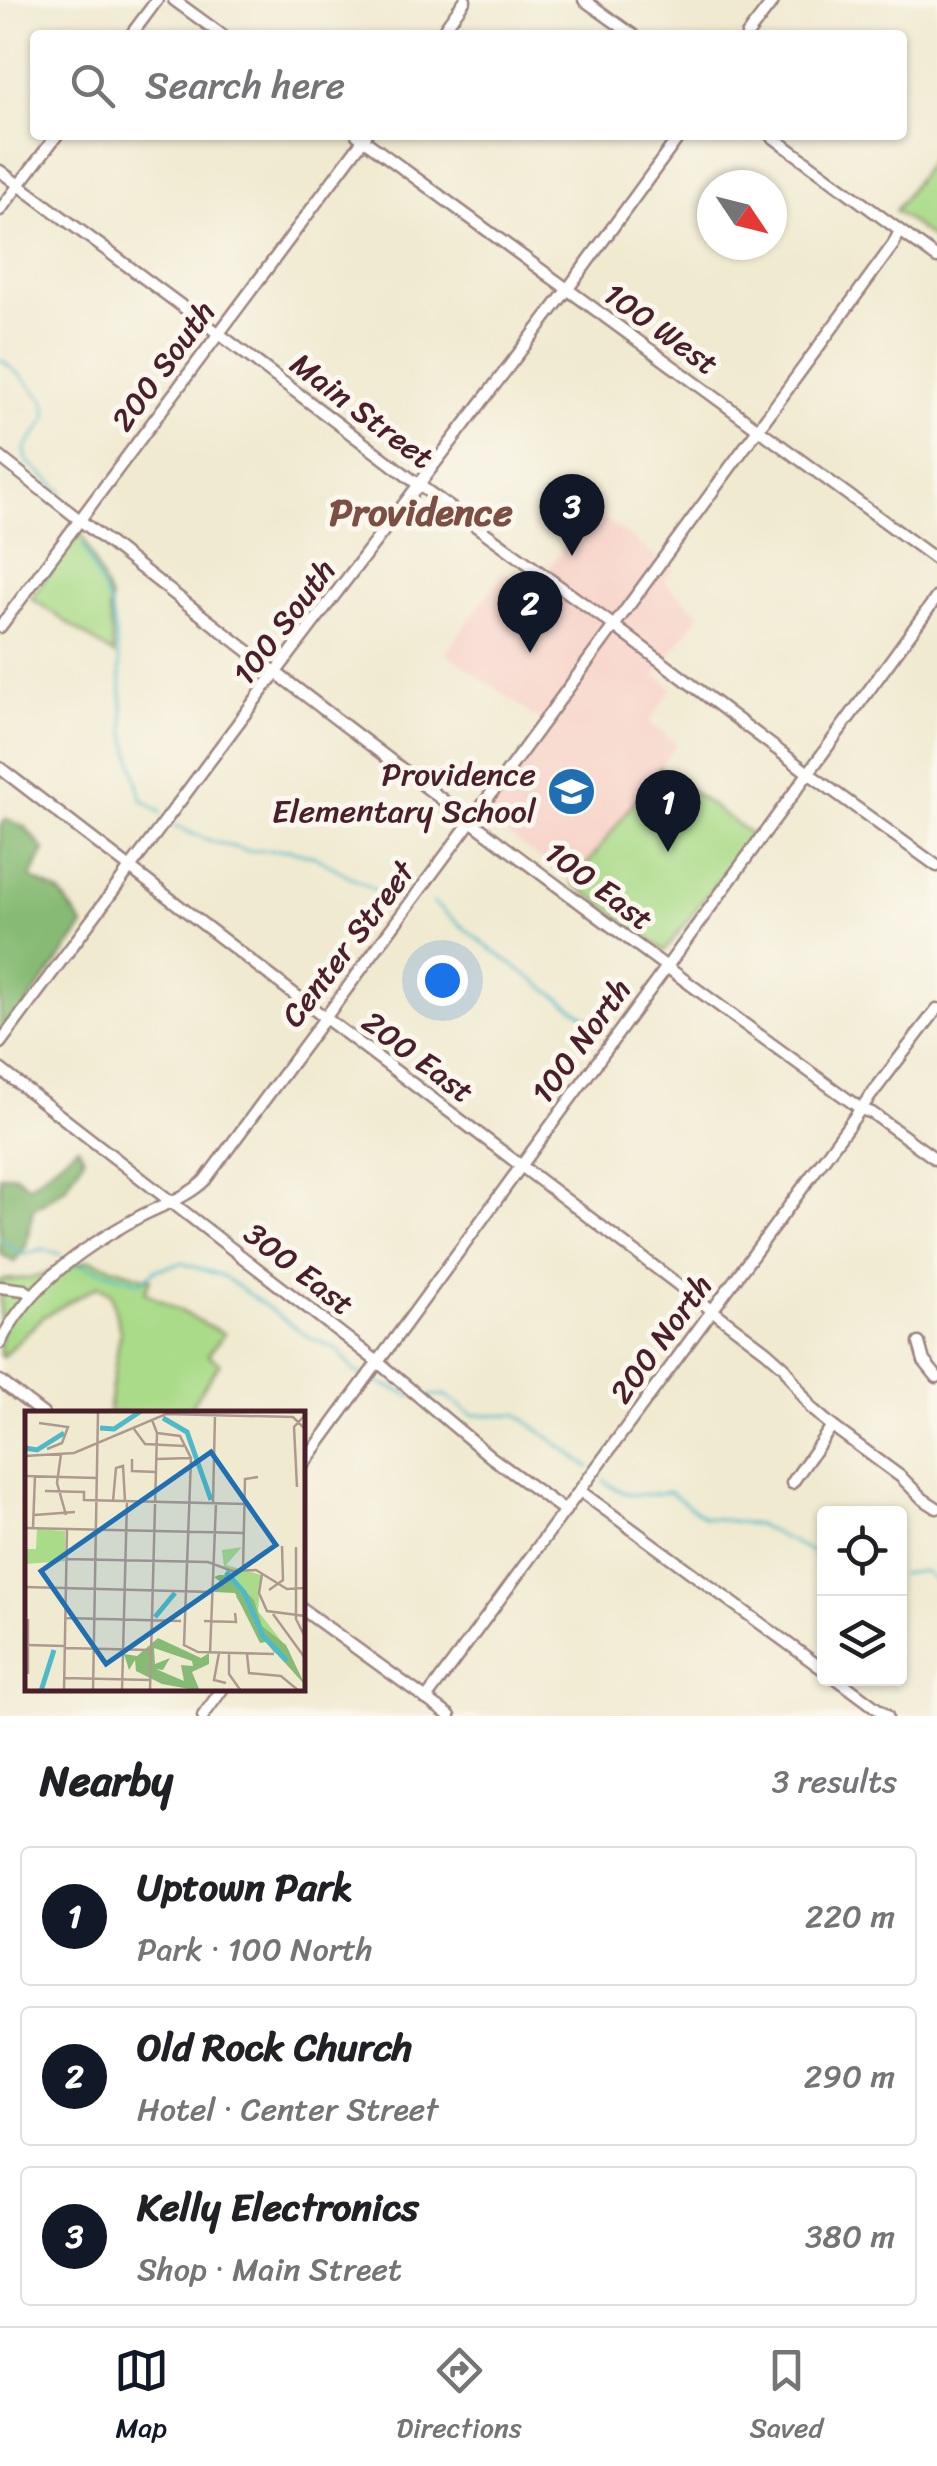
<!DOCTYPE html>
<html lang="en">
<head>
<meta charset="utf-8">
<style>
  body { margin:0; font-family:Sriracha,sans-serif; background:#f2f2f2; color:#202124 }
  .controls { position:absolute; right:30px; bottom:30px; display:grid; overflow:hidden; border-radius:10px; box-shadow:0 2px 8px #0004 }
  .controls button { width:90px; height:90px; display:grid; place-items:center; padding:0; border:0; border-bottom:2px solid #e0e0e0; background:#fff; color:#202124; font:50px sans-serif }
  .compass { position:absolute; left:697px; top:170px; width:90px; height:90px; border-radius:50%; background:#fff; box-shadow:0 2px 8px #0004; rotate:125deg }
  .you { position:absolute; left:442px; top:980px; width:35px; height:35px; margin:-25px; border:8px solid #fff; border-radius:50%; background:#1a73e8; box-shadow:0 0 0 15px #1a73e833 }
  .badge { display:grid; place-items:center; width:65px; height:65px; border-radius:50%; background:#111827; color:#fff; font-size:32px; font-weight:700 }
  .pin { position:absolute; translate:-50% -82px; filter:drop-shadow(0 2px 5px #0008) }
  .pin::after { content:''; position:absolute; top:52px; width:35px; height:30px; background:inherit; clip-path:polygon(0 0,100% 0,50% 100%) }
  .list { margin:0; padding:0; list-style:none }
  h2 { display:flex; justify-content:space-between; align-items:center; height:130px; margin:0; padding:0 40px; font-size:42px }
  h2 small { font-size:32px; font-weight:400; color:#757577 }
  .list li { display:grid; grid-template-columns:65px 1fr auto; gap:30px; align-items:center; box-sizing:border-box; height:140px; margin:0 20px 20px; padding:0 20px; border:2px solid #e0e0e0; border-radius:10px }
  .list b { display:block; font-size:38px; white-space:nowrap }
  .list p { margin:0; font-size:32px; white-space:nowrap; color:#757577 }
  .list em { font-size:32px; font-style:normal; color:#757577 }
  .icon { flex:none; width:55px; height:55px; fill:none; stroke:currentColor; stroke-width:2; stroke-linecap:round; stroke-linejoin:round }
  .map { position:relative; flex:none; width:937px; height:1716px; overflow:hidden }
  .search { position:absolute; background:#fff; box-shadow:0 2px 8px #0004; left:30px; right:30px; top:30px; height:110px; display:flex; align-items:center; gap:25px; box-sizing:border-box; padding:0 35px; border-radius:10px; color:#757577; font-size:38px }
  .sheet { height:610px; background:#fff }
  nav { display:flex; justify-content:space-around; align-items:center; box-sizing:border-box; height:140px; border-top:2px solid #e0e0e0; background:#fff; font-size:28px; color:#757577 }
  nav a { display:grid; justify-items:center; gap:5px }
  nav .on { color:#111827 }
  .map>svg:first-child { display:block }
</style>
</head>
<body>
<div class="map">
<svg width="937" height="1716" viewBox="0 0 937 1716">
  <rect width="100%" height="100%" fill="#fbf7ec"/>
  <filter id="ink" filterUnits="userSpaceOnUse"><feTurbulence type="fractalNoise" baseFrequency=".01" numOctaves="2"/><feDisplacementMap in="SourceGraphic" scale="20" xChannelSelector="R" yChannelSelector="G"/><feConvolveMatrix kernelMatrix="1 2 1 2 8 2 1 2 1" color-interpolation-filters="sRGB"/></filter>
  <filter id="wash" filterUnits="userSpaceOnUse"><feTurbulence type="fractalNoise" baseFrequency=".0048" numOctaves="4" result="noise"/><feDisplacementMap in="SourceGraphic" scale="40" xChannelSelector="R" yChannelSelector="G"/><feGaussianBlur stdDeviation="2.25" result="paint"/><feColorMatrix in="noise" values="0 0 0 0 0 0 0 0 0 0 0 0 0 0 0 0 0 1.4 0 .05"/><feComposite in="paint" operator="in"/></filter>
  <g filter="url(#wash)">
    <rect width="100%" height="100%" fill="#f0ead0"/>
    <!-- built -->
    <polygon fill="#f7d1c7" points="591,509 673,569 664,581 700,614 656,675 673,688 649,722 677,744 573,883 483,817 549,727 446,653 503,572 533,591"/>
    <!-- green -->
    <g fill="#aadb89" stroke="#7a7d5a" stroke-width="2.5">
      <polygon points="937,150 937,242 895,211"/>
      <polygon points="81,532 111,601 109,609 114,655 31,598"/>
      <polygon points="660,768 752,835 665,951 573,883"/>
      <polygon points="89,1260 151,1279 145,1292 224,1334 208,1355 220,1363 186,1413 108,1413 120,1332 111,1294 98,1286 43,1317 2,1357 0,1356 0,1280 31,1278"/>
    </g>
    <!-- forest -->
    <g fill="#87bb75" stroke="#686d50" stroke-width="2.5">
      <polygon points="6,819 25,827 44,850 31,878 60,893 84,926 16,1019 0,1032 0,827"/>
      <polygon points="78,1146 84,1158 65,1188 33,1209 26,1246 14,1262 0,1253 0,1176 14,1174 29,1186"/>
    </g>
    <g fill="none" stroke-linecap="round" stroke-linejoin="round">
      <!-- stream -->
      <g stroke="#4dbac9" stroke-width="2.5">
        <polyline points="0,359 20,375 45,401 47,418 25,449 27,461 64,493"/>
        <polyline points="83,545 111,608 119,662 125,731 142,799 161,813"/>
        <polyline points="174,826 208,840 247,851 290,850 315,857 389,898"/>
        <polyline points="433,903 488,947 598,1026"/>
        <polyline points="0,1239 24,1255 42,1249 60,1254"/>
        <polyline points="78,1264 141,1282 156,1270 182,1263 223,1276 306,1335 338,1350 355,1372 362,1375"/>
        <polyline points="374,1381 413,1396"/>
        <polyline points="429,1396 445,1395 472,1415 517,1414 589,1467"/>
        <path d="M 604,1480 C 626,1500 643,1495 670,1492 L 704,1517 L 758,1525 L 824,1558"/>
        <polyline points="900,1574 923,1571 937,1582"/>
      </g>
    </g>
  </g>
  <g filter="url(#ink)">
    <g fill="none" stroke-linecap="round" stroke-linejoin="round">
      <defs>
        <g id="minor">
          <polyline points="174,0 222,35"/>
          <polyline points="584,0 633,35"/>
          <polyline points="131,35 157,0"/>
          <polyline points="440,35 465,0"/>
          <polyline points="747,35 774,0"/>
          <polyline points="357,135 937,560"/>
          <polyline points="770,135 937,258"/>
          <polyline points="0,171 218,333 419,485 613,625 807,772 937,866"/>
          <polyline points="0,210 57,135"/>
          <path d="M 0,457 C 282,681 569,898 861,1109 L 872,1113 L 937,1160"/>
          <polyline points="0,627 366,136"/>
          <polyline points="0,768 311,1007 766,1351 784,1367 811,1408 832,1426 901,1477 923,1499 937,1508"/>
          <polyline points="0,1043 276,672 567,290 680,135"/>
          <polyline points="0,1069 379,1363 491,1457 565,1511"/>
          <polyline points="0,1287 24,1290 32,1295"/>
          <path d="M 0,1343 C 28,1286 82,1248 137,1218 C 159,1206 187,1198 205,1180 L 471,821 L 893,245 L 900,231"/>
          <polyline points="919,1343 924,1361 937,1377"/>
          <polyline points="0,1381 43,1414"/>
          <polyline points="302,1466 937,597"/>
          <polyline points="792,1483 832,1426"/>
          <polyline points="580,1491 824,1670"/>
          <polyline points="302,1609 450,1716"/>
          <polyline points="836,1678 887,1716"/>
          <polyline points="426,1699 868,1099 937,1009"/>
          <polyline points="203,1716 223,1688"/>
        </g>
      </defs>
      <!-- minor casing -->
      <use href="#minor" stroke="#9d847e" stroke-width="15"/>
      <!-- minor -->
      <use href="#minor" stroke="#fff" stroke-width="10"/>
    </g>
  </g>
  <!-- icons -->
  <defs>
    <symbol id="school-disc" viewBox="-11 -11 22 22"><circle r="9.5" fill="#1f6fb2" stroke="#fbf7ec"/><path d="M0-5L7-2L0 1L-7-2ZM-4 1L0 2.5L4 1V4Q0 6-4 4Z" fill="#fff"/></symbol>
  </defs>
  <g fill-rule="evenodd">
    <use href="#school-disc" x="544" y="764" width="55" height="55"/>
  </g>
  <g text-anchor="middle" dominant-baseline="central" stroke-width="10" stroke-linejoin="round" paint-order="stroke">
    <!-- street labels -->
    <g font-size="32" fill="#4a1f2b" stroke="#fbf7ec">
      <text transform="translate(661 329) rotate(36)">100 West</text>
      <text transform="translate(163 366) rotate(-54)">200 South</text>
      <text transform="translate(362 411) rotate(37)">Main Street</text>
      <text transform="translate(284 622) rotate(-53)">100 South</text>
      <text transform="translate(599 886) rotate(37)">100 East</text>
      <text transform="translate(348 944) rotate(-53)">Center Street</text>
      <text transform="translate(581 1041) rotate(-54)">100 North</text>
      <text transform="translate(418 1057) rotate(37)">200 East</text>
      <text transform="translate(299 1269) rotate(38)">300 East</text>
      <text transform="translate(661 1339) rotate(-54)">200 North</text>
    </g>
    <!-- poi labels -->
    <g font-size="32" fill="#4a1f2b" stroke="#fbf7ec" text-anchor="end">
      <text x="536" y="774">Providence<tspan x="536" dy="37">Elementary School</tspan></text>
    </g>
    <!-- quarter labels -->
    <g font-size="38" font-weight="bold" fill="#7d4e43" stroke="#fbf7ec">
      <text x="421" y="512">Providence</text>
    </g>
  </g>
  <!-- overview -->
  <g transform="translate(25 1411)">
    <rect width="280" height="280" fill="#f0ead0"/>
    <path d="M 12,118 L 40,120 L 40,150 L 0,153 L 0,138 L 11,138 ZM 217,136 L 201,154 L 236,164 L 233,200 L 265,241 L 249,242 L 211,186 L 213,176 L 199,157 L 197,139 Z" fill="#aadb89"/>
    <path d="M 194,164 L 205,164 L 229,189 L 237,215 L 261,234 L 280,274 L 241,231 L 235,232 L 210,182 L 189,181 L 198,173 L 189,166 ZM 133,227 L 176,247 L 184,242 L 184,253 L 167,261 L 175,280 L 137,273 L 111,260 L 110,249 L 104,259 L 99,243 L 112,245 ZM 129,237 L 167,250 L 168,255 L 156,254 L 159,270 L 131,258 L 138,259 L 145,247 L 130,253 Z" fill="#87bb75" fill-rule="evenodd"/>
    <path fill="none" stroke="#4dbac9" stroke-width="5" d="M 138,7 L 162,21 L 186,89M 75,17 L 89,18 L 116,0M 0,37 L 12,39 L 39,22M 201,161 L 219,181 L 238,225 L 262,250M 130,206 L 150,182M 16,280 L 29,239"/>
    <path fill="none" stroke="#ae998e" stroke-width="2.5" d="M 8,0 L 73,1M 14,12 L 43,16 L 37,32 L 22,38M 109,18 L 120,33 L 159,35M 132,22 L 155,25 L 166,47 L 159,234 L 173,241 L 249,243M 36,43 L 32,72 L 41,104M 0,45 L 49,42 L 141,3 L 268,6 L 280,18M 107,48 L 107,60 L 131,61M 132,48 L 165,47M 0,65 L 72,67M 272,76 L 269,16 L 280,4M 20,80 L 59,81 L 59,89 L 220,93M 88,90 L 91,57 L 98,55 L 100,90M 188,92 L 190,4M 9,104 L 50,101M 0,117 L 219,122M 8,117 L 10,65M 271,136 L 271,208 L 280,226M 41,148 L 183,151 L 207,160 L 231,159 L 262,178 L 280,177M 218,159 L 220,68 L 233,66M 237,163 L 234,182 L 242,200 L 280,205M 0,176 L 187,181M 244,179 L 258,169 L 257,135M 248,203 L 280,247M 40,207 L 156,210M 3,208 L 3,263M 179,210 L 211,211 L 210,202M 1,234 L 39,235M 39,237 L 125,239M 185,242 L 191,92M 194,242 L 189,269 L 201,272M 204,243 L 204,263 L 216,280M 222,243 L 224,262 L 256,265 L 274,280M 39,267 L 125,269M 39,280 L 42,118M 68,280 L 73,0M 97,280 L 102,90M 125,280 L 132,22 L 127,9"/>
    <path fill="#1f6fb2" fill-opacity="0.15" stroke="#1f6fb2" stroke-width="5" d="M 186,41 L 251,134 L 81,253 L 16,160 Z"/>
    <rect width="280" height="280" fill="none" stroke="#4a1f2b" stroke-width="5"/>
  </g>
</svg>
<div class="controls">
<button><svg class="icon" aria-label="locate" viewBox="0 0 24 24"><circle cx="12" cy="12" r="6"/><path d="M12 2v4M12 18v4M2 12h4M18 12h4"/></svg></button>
<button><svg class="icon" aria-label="layers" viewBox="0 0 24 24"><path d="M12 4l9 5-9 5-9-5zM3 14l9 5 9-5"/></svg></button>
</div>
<svg class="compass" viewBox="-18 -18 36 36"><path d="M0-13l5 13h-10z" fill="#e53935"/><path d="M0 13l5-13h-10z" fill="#757577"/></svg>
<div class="you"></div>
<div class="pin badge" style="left:668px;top:852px">1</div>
<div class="pin badge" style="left:530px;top:653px">2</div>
<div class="pin badge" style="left:572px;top:556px">3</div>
<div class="search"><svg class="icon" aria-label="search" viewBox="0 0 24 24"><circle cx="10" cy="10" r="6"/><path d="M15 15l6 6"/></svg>Search here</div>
</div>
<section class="sheet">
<h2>Nearby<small>3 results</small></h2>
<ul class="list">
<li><span class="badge">1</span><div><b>Uptown Park</b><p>Park · 100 North</p></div><em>220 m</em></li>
<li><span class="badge">2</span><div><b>Old Rock Church</b><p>Hotel · Center Street</p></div><em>290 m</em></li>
<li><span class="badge">3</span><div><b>Kelly Electronics</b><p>Shop · Main Street</p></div><em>380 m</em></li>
</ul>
</section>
<nav>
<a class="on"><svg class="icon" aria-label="map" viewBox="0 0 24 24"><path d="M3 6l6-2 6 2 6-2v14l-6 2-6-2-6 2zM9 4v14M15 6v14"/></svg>Map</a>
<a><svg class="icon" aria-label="directions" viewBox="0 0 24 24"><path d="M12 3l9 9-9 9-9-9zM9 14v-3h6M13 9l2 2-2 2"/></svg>Directions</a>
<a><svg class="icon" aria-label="saved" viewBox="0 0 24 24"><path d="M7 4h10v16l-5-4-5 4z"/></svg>Saved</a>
</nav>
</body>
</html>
